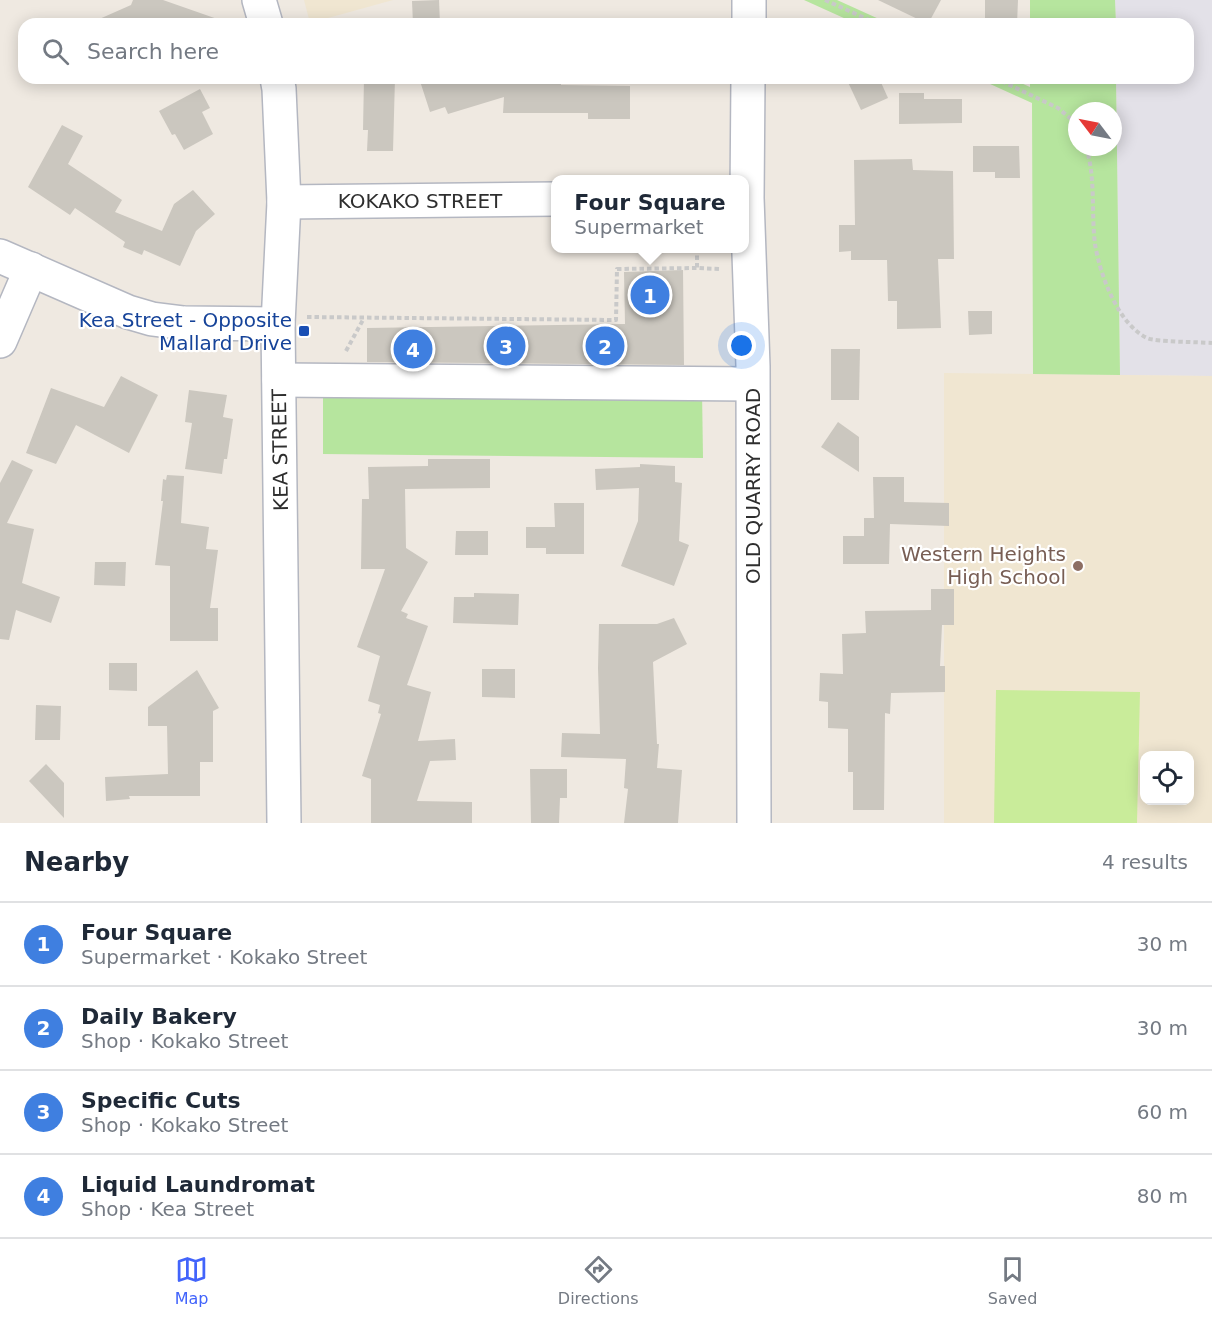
<!DOCTYPE html>
<html lang="en">
<head>
<meta charset="utf-8">
<style>
  :root { --surface:#fff; --page:#f2f2f3; --text:#1f2937; --muted:#747a83; --line:#e0e1e3; --accent:#4264fb }
  body { margin:0; font-family:"DejaVu Sans",sans-serif; background:var(--page); color:var(--text) }
  .controls { position:absolute; right:18px; bottom:18px; display:grid; overflow:hidden; border-radius:12px; box-shadow:0 3px 15px #0003 }
  .controls button { width:54px; height:54px; display:grid; place-items:center; padding:0; border:0; border-bottom:2px solid var(--line); background:var(--surface); color:var(--text); font:30px sans-serif }
  .compass { position:absolute; left:1068px; top:102px; width:54px; height:54px; border-radius:50%; background:var(--surface); box-shadow:0 3px 15px #0003; rotate:302deg }
  .you { position:absolute; left:742px; top:346px; width:21px; height:21px; margin:-15px; border:4px solid #fff; border-radius:50%; background:#1a73e8; box-shadow:0 0 0 9px #1a73e833 }
  .badge { display:grid; place-items:center; width:39px; height:39px; border-radius:50%; background:var(--accent); color:#fff; font-size:20px; font-weight:700 }
  .pin { position:absolute; translate:-50% -50%; border:3px solid #fff; box-shadow:0 2px 6px #0006 }
  .popup { position:absolute; left:551px; top:175px; width:198px; height:78px; box-sizing:border-box; display:grid; place-content:center; border-radius:12px; background:var(--surface); filter:drop-shadow(0 2px 4px #0005); font-size:20px; white-space:nowrap; color:var(--muted) }
  .popup b { font-size:22px; color:var(--text) }
  .popup::after { content:''; position:absolute; left:50%; top:100%; margin-left:-12px; border:12px solid transparent; border-top-color:var(--surface) }
  .list { margin:0; padding:0; list-style:none }
  h2 { display:flex; justify-content:space-between; align-items:center; height:78px; margin:0; padding:0 24px; font-size:26px }
  h2 small { font-size:20px; font-weight:400; color:var(--muted) }
  .list li { display:grid; grid-template-columns:39px 1fr auto; gap:18px; align-items:center; box-sizing:border-box; height:84px; padding:0 24px; border-top:2px solid var(--line) }
  .list b { display:block; font-size:22px; white-space:nowrap }
  .list p { margin:0; font-size:20px; white-space:nowrap; color:var(--muted) }
  .list em { font-size:20px; font-style:normal; color:var(--muted) }
  .icon { flex:none; width:33px; height:33px; fill:none; stroke:currentColor; stroke-width:2; stroke-linecap:round; stroke-linejoin:round }
  .map { position:relative; flex:none; width:1212px; height:823px; overflow:hidden }
  .search { position:absolute; background:var(--surface); box-shadow:0 3px 15px #0003; left:18px; right:18px; top:18px; height:66px; display:flex; align-items:center; gap:15px; box-sizing:border-box; padding:0 21px; border-radius:18px; color:var(--muted); font-size:22px }
  .sheet { height:414px; background:var(--surface) }
  nav { display:flex; justify-content:space-around; align-items:center; box-sizing:border-box; height:84px; border-top:2px solid var(--line); background:var(--surface); font-size:16px; color:var(--muted) }
  nav a { display:grid; justify-items:center; gap:3px }
  nav .on { color:var(--accent) }
  .map>svg:first-child { display:block }
  .industrial { fill:#e3e1e8 }
  .education { fill:#f0e6d1; fill-rule:evenodd }
  .green { fill:#b6e59e; fill-rule:evenodd }
  .pitch { fill:#c9ec9a }
  .building { fill:#cbc7bf }
  .lines { fill:none; stroke-linecap:round; stroke-linejoin:round }
  .minor-casing { stroke:#b4b7c1; stroke-width:36 }
  .path { stroke:#c9c9c9; stroke-width:4; stroke-dasharray:4.5 3; stroke-linecap:butt }
  .minor { stroke:#fff; stroke-width:33 }
  .transit-dot { fill:#1a4fb4; stroke:#fff; stroke-width:2 }
  .education-dot { fill:#8d6e63; stroke:#fff; stroke-width:2 }
  .labels { text-anchor:middle; stroke-width:4.5; stroke-linejoin:round; paint-order:stroke }
  .street-label { font-size:20px; fill:#2e2e2e; stroke:#fff }
  .transit-label { font-size:20px; fill:#164399; stroke:#fff; text-anchor:end }
  .education-label { font-size:20px; fill:#785e54; stroke:#fff; text-anchor:end }
</style>
</head>
<body>
<div class="map">
<svg width="1212" height="823" viewBox="0 0 1212 823">
  <rect width="100%" height="100%" fill="#efe9e1"/>
  <!-- industrial -->
  <polygon class="industrial" points="1115,0 1212,0 1212,376 1120,375 1116,78 1188,78 1188,24 1116,24"/>
  <!-- education -->
  <g class="education">
    <polygon points="304,0 393,0 310,23"/>
    <path d="M944,373L1212,376V823H944ZM1144,756H1190V800H1144Z"/>
  </g>
  <!-- green -->
  <g class="green">
    <polygon points="804,0 837,0 890,24 857,24"/>
    <polygon points="1030,0 1115,0 1116,24 1030,24"/>
    <path d="M977,78H1010L1030,87V78H1116L1120,375L1033,374L1032,103ZM1077,111H1113V147H1077Z"/>
    <polygon points="323,388 702,390 703,458 323,454"/>
  </g>
  <!-- pitch -->
  <polygon class="pitch" points="996,690 1140,692 1137,823 994,823"/>
  <!-- building -->
  <g class="building">
    <polygon points="133,0 163,0 223,21 222,24 88,24 131,5"/>
    <polygon points="439,0 440,24 413,24 412,1"/>
    <polygon points="878,0 941,0 928,24"/>
    <polygon points="985,0 1018,0 1017,24 985,24"/>
    <polygon points="364,78 395,78 393,151 367,151 368,130 363,130"/>
    <polygon points="419,78 561,78 561,85 630,86 630,119 588,119 588,113 503,113 504,97 448,114 445,107 430,112"/>
    <polygon points="846,78 879,78 888,98 861,110"/>
    <polygon points="200,89 210,108 202,112 213,134 184,150 175,134 172,135 159,111"/>
    <polygon points="899,93 924,93 924,99 962,99 962,123 899,124"/>
    <polygon points="62,125 83,136 68,164 122,200 115,212 162,231 174,204 193,190 215,214 196,231 180,266 144,250 142,255 123,247 125,242 75,208 70,215 28,187"/>
    <polygon points="973,146 1019,146 1020,178 995,178 995,172 973,172"/>
    <polygon points="912,159 913,170 953,171 954,259 938,259 941,328 897,329 897,301 888,301 887,260 851,260 851,251 839,252 839,225 855,225 854,160"/>
    <polygon points="683,270 684,365 367,362 367,328 625,324 624,272"/>
    <polygon points="968,311 992,311 992,334 969,335"/>
    <polygon points="831,349 860,349 859,400 831,400"/>
    <polygon points="121,376 158,395 129,453 76,425 56,464 26,453 51,388 104,407"/>
    <polygon points="189,390 227,395 223,417 233,419 227,459 224,459 222,474 185,469 192,423 185,422"/>
    <polygon points="838,422 859,437 859,472 821,447"/>
    <polygon points="428,459 490,459 490,488 405,489 406,548 428,562 401,611 408,614 406,618 428,626 407,685 431,692 418,741 455,739 456,760 430,761 417,801 472,802 472,823 371,823 371,779 362,776 381,714 378,713 380,705 368,701 380,656 357,647 385,569 361,569 362,499 369,499 368,467 428,466"/>
    <polygon points="12,460 33,470 7,523 34,529 22,583 60,597 51,623 16,610 9,640 0,639 0,483"/>
    <polygon points="640,464 675,466 675,482 682,483 679,541 689,545 674,586 621,566 638,521 639,488 596,490 595,469 640,467"/>
    <polygon points="167,475 184,476 181,523 209,527 206,549 218,550 210,608 218,608 218,641 170,641 170,566 155,565 163,501 161,501 163,479 166,480"/>
    <polygon points="873,477 904,477 904,502 949,503 949,526 890,524 889,564 843,564 843,536 864,536 864,518 874,518"/>
    <polygon points="554,503 584,503 584,554 546,554 546,548 526,548 526,527 555,527"/>
    <polygon points="456,531 488,531 488,555 455,555"/>
    <polygon points="95,562 126,562 125,586 94,585"/>
    <polygon points="931,589 954,589 954,625 942,625 940,666 945,666 945,692 891,693 890,714 885,713 884,810 853,810 853,772 848,772 848,729 828,728 828,702 819,701 820,673 843,674 842,634 866,633 865,611 931,610"/>
    <polygon points="474,593 519,594 518,625 453,623 454,597 474,597"/>
    <polygon points="674,618 687,644 653,662 657,744 659,744 657,768 682,770 678,823 624,823 628,789 624,788 626,759 561,757 562,733 600,734 598,668 599,624 657,624"/>
    <polygon points="109,663 137,663 137,691 109,690"/>
    <polygon points="482,669 515,669 515,698 482,697"/>
    <polygon points="197,670 219,708 213,711 213,762 200,762 200,796 129,796 130,799 106,801 105,777 168,774 167,726 148,726 148,707"/>
    <polygon points="36,705 61,706 60,740 35,740"/>
    <polygon points="46,764 64,783 64,818 29,781"/>
    <polygon points="530,769 567,769 567,798 560,798 559,823 531,823"/>
  </g>
  <g class="lines">
    <defs>
      <g id="minor">
        <polyline points="259,0 266,24"/>
        <polyline points="749,24 749,0"/>
        <polyline points="277,78 279,89 284,202 278,324 284,823"/>
        <polyline points="748,78 747,198 753,366 754,823"/>
        <polyline points="284,202 556,199"/>
        <polyline points="0,256 128,312 152,319 184,323 278,324"/>
        <polyline points="0,341 31,269"/>
        <polyline points="279,380 752,384"/>
      </g>
    </defs>
    <!-- minor casing -->
    <use href="#minor" class="minor-casing"/>
    <!-- path -->
    <g class="path">
      <polyline points="825,0 878,24"/>
      <polyline points="995,78 1058,108 1077,124"/>
      <path d="M1086,147C1096,178 1091,212 1095,244C1100,275 1118,324 1147,338C1155,342 1200,342 1212,343"/>
      <polyline points="697,248 697,268 719,269 719,267"/>
      <polyline points="307,317 616,320 617,269 697,268"/>
      <polyline points="346,351 364,318"/>
    </g>
    <!-- minor -->
    <use href="#minor" class="minor"/>
  </g>
  <!-- markers -->
  <rect class="transit-dot" x="298" y="325" width="12" height="12" rx="3"/>
  <circle class="education-dot" cx="1078" cy="566" r="6"/>
  <g class="labels">
    <!-- street labels -->
    <g class="street-label">
      <text x="420" y="208">KOKAKO STREET</text>
      <text transform="translate(280 450) rotate(-91)" y="7">KEA STREET</text>
      <text transform="translate(753 486) rotate(-90)" y="7">OLD QUARRY ROAD</text>
    </g>
    <!-- transit labels -->
    <g class="transit-label">
      <text x="292" y="327">Kea Street - Opposite<tspan x="292" dy="23">Mallard Drive</tspan></text>
    </g>
    <!-- education labels -->
    <g class="education-label">
      <text x="1066" y="561">Western Heights<tspan x="1066" dy="23">High School</tspan></text>
    </g>
  </g>
</svg>
<div class="controls">
<button><svg class="icon" aria-label="locate" viewBox="0 0 24 24"><circle cx="12" cy="12" r="6"/><path d="M12 2v4M12 18v4M2 12h4M18 12h4"/></svg></button>
</div>
<svg class="compass" viewBox="-18 -18 36 36"><path d="M0-13l5 13h-10z" fill="#e53935"/><path d="M0 13l5-13h-10z" fill="#747a83"/></svg>
<div class="you"></div>
<div class="pin badge" style="left:650px;top:295px;background:#3f7fe0">1</div>
<div class="popup"><b>Four Square</b>Supermarket</div>
<div class="pin badge" style="left:605px;top:346px;background:#3f7fe0">2</div>
<div class="pin badge" style="left:506px;top:346px;background:#3f7fe0">3</div>
<div class="pin badge" style="left:413px;top:349px;background:#3f7fe0">4</div>
<div class="search"><svg class="icon" aria-label="search" viewBox="0 0 24 24"><circle cx="10" cy="10" r="6"/><path d="M15 15l6 6"/></svg>Search here</div>
</div>
<section class="sheet">
<h2>Nearby<small>4 results</small></h2>
<ul class="list">
<li><span class="badge" style="background:#3f7fe0">1</span><div><b>Four Square</b><p>Supermarket · Kokako Street</p></div><em>30 m</em></li>
<li><span class="badge" style="background:#3f7fe0">2</span><div><b>Daily Bakery</b><p>Shop · Kokako Street</p></div><em>30 m</em></li>
<li><span class="badge" style="background:#3f7fe0">3</span><div><b>Specific Cuts</b><p>Shop · Kokako Street</p></div><em>60 m</em></li>
<li><span class="badge" style="background:#3f7fe0">4</span><div><b>Liquid Laundromat</b><p>Shop · Kea Street</p></div><em>80 m</em></li>
</ul>
</section>
<nav>
<a class="on"><svg class="icon" aria-label="map" viewBox="0 0 24 24"><path d="M3 6l6-2 6 2 6-2v14l-6 2-6-2-6 2zM9 4v14M15 6v14"/></svg>Map</a>
<a><svg class="icon" aria-label="directions" viewBox="0 0 24 24"><path d="M12 3l9 9-9 9-9-9zM9 14v-3h6M13 9l2 2-2 2"/></svg>Directions</a>
<a><svg class="icon" aria-label="saved" viewBox="0 0 24 24"><path d="M7 4h10v16l-5-4-5 4z"/></svg>Saved</a>
</nav>
</body>
</html>
